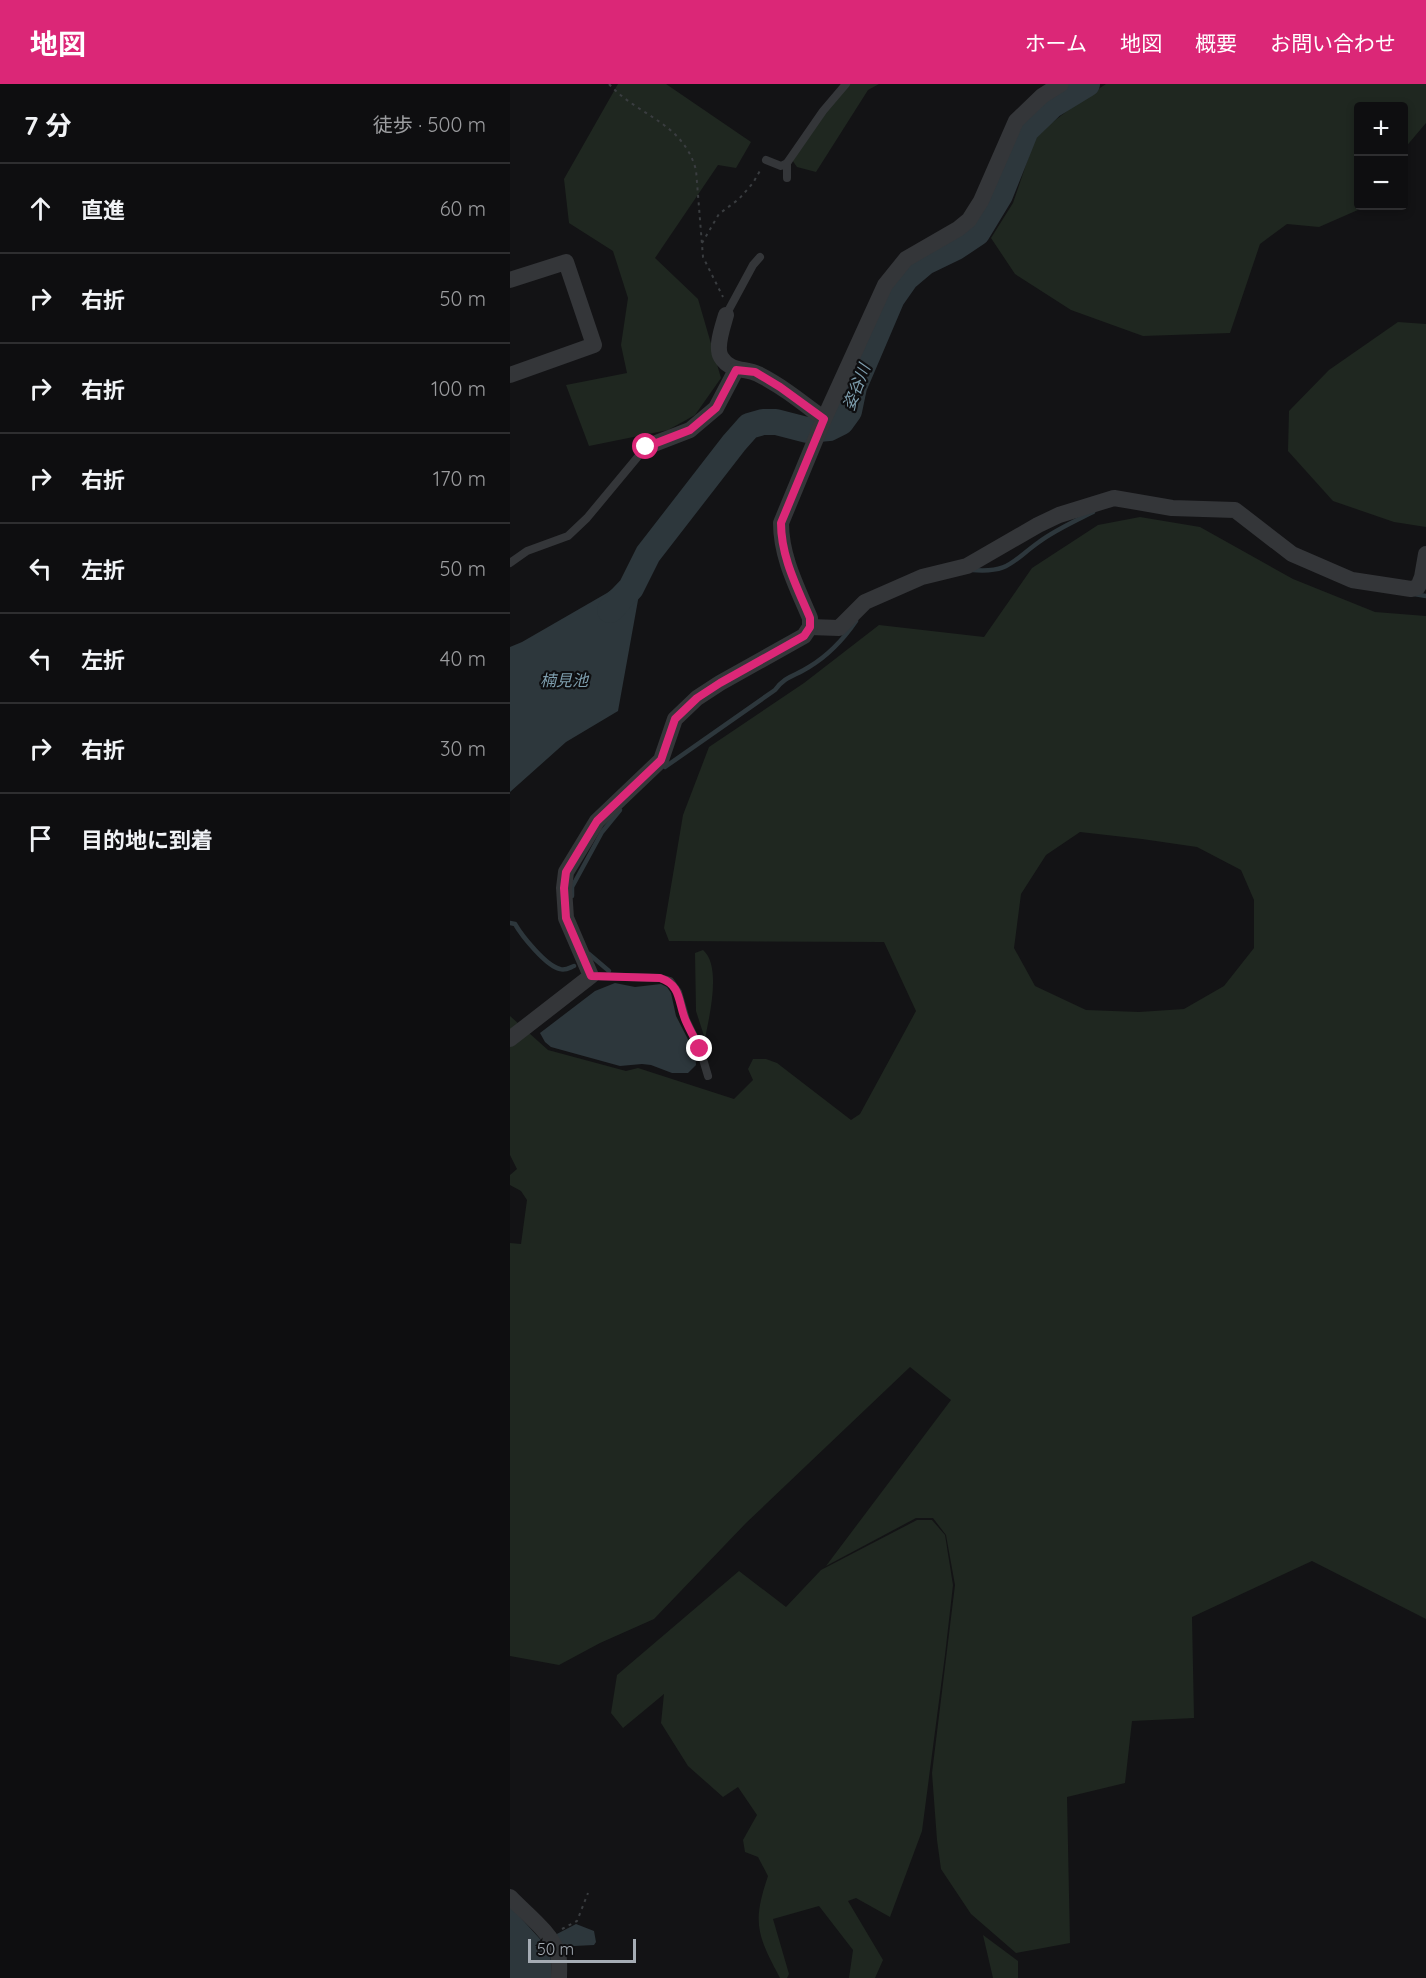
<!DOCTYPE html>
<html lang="ja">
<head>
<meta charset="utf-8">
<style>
  :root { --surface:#0e0e10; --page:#171719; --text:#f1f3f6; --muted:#9b9c9f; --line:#2e2e30; --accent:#db2777 }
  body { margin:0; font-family:Quicksand,"Noto Sans JP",sans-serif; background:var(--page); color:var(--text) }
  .controls { position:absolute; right:18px; top:18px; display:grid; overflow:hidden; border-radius:6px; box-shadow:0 3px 9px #0003 }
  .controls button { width:54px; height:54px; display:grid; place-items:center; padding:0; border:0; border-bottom:2px solid var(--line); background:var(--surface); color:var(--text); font:30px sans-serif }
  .scale { position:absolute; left:18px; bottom:15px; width:108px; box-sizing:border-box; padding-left:6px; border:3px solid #a5acb4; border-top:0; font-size:16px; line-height:21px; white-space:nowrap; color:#a5acb4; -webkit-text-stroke:4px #0e0e10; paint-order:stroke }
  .stop { position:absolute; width:18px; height:18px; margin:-14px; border:4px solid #db2777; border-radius:50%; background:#fff }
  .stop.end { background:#db2777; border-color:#fff; box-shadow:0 2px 6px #0008 }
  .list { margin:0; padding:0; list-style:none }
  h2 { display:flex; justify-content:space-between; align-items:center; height:78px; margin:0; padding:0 24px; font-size:26px }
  h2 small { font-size:20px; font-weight:400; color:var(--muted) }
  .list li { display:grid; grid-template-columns:39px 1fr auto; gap:18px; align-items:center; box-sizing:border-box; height:90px; padding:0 24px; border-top:2px solid var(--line) }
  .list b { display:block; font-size:22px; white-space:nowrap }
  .list em { font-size:20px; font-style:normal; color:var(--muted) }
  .icon { flex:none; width:33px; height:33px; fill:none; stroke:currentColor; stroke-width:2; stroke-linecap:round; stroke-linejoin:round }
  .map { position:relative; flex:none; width:916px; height:1894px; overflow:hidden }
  header { display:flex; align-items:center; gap:36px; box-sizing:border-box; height:84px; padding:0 30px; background:var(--accent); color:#fff }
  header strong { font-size:28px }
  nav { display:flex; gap:33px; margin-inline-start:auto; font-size:21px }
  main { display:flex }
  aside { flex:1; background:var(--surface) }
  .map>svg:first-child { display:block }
  .green { fill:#1f2720; fill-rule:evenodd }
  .water { fill:#2d373c }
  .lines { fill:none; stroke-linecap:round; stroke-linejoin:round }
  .stream { stroke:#2d373c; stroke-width:4.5 }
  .river { stroke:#2d373c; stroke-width:26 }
  .path { stroke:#3a3d40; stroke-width:2; stroke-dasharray:3 4.5; stroke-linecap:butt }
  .service { stroke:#343639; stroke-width:8 }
  .minor { stroke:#343639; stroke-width:16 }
  .route { stroke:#db2777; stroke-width:8 }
  .labels { text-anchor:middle; stroke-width:4.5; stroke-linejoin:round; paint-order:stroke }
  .water-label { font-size:16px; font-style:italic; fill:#7e9eae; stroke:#0e0e10 }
</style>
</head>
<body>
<header>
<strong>地図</strong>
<nav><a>ホーム</a><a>地図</a><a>概要</a><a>お問い合わせ</a></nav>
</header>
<main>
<aside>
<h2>7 分<small>徒歩 · 500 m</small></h2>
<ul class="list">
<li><svg class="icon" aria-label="ahead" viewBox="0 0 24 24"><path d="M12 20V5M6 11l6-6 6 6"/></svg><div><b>直進</b></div><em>60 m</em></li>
<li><svg class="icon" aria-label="right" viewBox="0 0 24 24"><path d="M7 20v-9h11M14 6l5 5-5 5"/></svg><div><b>右折</b></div><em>50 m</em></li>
<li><svg class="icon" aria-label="right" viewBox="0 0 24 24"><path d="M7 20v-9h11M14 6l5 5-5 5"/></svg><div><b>右折</b></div><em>100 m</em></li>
<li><svg class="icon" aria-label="right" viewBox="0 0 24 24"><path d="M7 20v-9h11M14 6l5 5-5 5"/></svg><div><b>右折</b></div><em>170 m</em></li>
<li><svg class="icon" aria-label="left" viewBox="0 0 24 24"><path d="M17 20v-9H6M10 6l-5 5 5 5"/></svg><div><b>左折</b></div><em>50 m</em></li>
<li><svg class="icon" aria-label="left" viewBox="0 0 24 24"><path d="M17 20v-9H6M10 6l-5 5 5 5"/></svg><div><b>左折</b></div><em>40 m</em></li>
<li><svg class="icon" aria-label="right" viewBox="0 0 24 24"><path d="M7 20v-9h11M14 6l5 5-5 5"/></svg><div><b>右折</b></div><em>30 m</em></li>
<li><svg class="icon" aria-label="arrive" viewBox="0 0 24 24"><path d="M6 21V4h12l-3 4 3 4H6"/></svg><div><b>目的地に到着</b></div></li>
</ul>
</aside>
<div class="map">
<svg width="916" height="1894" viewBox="0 0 916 1894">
  <rect width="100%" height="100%" fill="#131315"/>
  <!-- green -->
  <g class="green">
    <polygon points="108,0 156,0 241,58 226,84 208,81 145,174 188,215 211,294 185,331 158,346 79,362 56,301 117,289 111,261 118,214 103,167 59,139 54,95"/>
    <polygon points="338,0 369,0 358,6 306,88 287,83 280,73"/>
    <polygon points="596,0 916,0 916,39 894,65 894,22 848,22 848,122 857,122 809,143 777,140 750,160 720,249 633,252 561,226 505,190 481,154 503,119 526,51 570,17"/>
    <polygon points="888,238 916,240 916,443 884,438 823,417 778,367 779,327 819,286"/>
    <path d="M630,433L690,443L783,495L865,528L916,532V1535L802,1477L682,1533L684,1634L622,1637L615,1699L557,1713L560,1859L506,1869L461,1830L431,1785L427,1756L422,1689L445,1501L436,1451L423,1434H406L316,1482L441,1316L400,1283L236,1439L144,1535L90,1559L49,1581L0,1572V1159L11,1160L17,1116L11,1107L0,1101V1091L7,1085L0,1071V932L38,966L116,987L128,984L224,1015L243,996L238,985L243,975H256L267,979L341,1036L350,1030L406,927L374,858L159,857L154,844L173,731L199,663L294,599L369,541L474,553L522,484L588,441ZM570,748L632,755L687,763L731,786L744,816V864L714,902L674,925L629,928L576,926L525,902L504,864L511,810L536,771Z"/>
    <path d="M193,866C212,882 199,933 195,955L186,927L185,869Z"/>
    <path d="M407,1436H422L435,1451L443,1501L435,1571L412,1747L380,1833L346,1814L338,1817L373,1876L365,1894H339L343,1866L309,1822L263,1835L279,1890L277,1894H270C247,1851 242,1839 258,1792L248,1773L235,1768L233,1756L247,1731L228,1703L213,1713L178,1682L151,1639L154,1610L113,1644L101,1629L107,1591L229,1487L276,1523L311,1486Z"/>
    <polygon points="473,1851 508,1877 508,1894 483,1894"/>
  </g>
  <!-- water -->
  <g class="water">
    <polygon points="115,496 130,505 108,627 56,658 0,708 0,563 12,558 97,509"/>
    <polygon points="105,899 125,903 151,900 157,903 161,909 166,932 185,969 186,981 178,989 162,989 141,981 132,980 110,982 41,963 35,958 30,949 85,907"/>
    <polygon points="0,1822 40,1866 42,1894 0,1894"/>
    <polygon points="66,1840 84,1847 86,1858 84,1861 64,1862 59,1866 43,1852"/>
  </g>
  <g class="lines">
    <!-- stream -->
    <g class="stream">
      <path d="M462,486C499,489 501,478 529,458C545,446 565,437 583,428"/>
      <polyline points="904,510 916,512"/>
      <path d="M155,683L265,606C275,592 285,592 299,583C319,571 333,556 346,537"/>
      <polyline points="62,812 62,803 92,748 110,726"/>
      <path d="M0,839L5,840C12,852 36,882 50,885C55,887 59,884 64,882"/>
      <polyline points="79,870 99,887"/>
    </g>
    <!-- river -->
    <polyline class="river" points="100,526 121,504 138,470 224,359 239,342 253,338 266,338 297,346 319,344 331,338 339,327 344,303 382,214 396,194 415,178 446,163 467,149 490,111 516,46 541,22 577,0"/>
    <!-- path -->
    <g class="path">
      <path d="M99,0C129,33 173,38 186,86L193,173L213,213"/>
      <polyline points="192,159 209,130 229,115 243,99 251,85"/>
      <polyline points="52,1845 67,1837 78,1809"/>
    </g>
    <!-- service -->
    <g class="service">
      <polyline points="256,76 271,82 277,79"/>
      <polyline points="277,94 277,79 313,27 336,0"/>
      <polyline points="216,231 243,181 250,173"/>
      <polyline points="0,479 17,467 58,452 77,434 136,363"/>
      <polyline points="81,892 150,894 160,897 168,908 176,936 190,965 198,992"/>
    </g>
    <!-- minor -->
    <g class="minor">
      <polyline points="0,196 56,178 84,261 0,291"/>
      <path d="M216,231C213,242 205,263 211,273C220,288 235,284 248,290C272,302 293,319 314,335"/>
      <polyline points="136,363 180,346 206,324 226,286"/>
      <polyline points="300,543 329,544 355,518 412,493 457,482 528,441 549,431 604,414 662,424 725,426 782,470 842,496 901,505 908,503 912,493 916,470"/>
      <path d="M0,955L81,892L56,834L54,804L56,788L87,737L151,676L165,635L187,614L210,599L294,552L300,543V534C287,503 271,473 271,439L314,335L375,201L396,175L448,145L459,136L471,117L506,37L532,12L551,0"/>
      <path d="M0,1813C14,1828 43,1850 48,1870C50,1878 49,1886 49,1894"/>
    </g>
  </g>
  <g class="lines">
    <!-- route -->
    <path class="route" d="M136,363L180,346L206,324L226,286L245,288L270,303L314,335L271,439C271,473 287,503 300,534V543L294,552L210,599L187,614L165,635L151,676L87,737L56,788L54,804L56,834L81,892L150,894C171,901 168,917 175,935C179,945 185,955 190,965"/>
  </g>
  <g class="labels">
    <!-- water labels -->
    <g class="water-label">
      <text transform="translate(346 303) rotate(-69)" y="6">姿谷川</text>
      <text x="54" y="602">楠見池</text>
    </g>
  </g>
</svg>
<div class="controls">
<button>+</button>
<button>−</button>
</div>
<div class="scale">50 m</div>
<div class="stop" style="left:136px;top:363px"></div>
<div class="stop end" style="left:190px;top:965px"></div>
</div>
</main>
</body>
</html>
